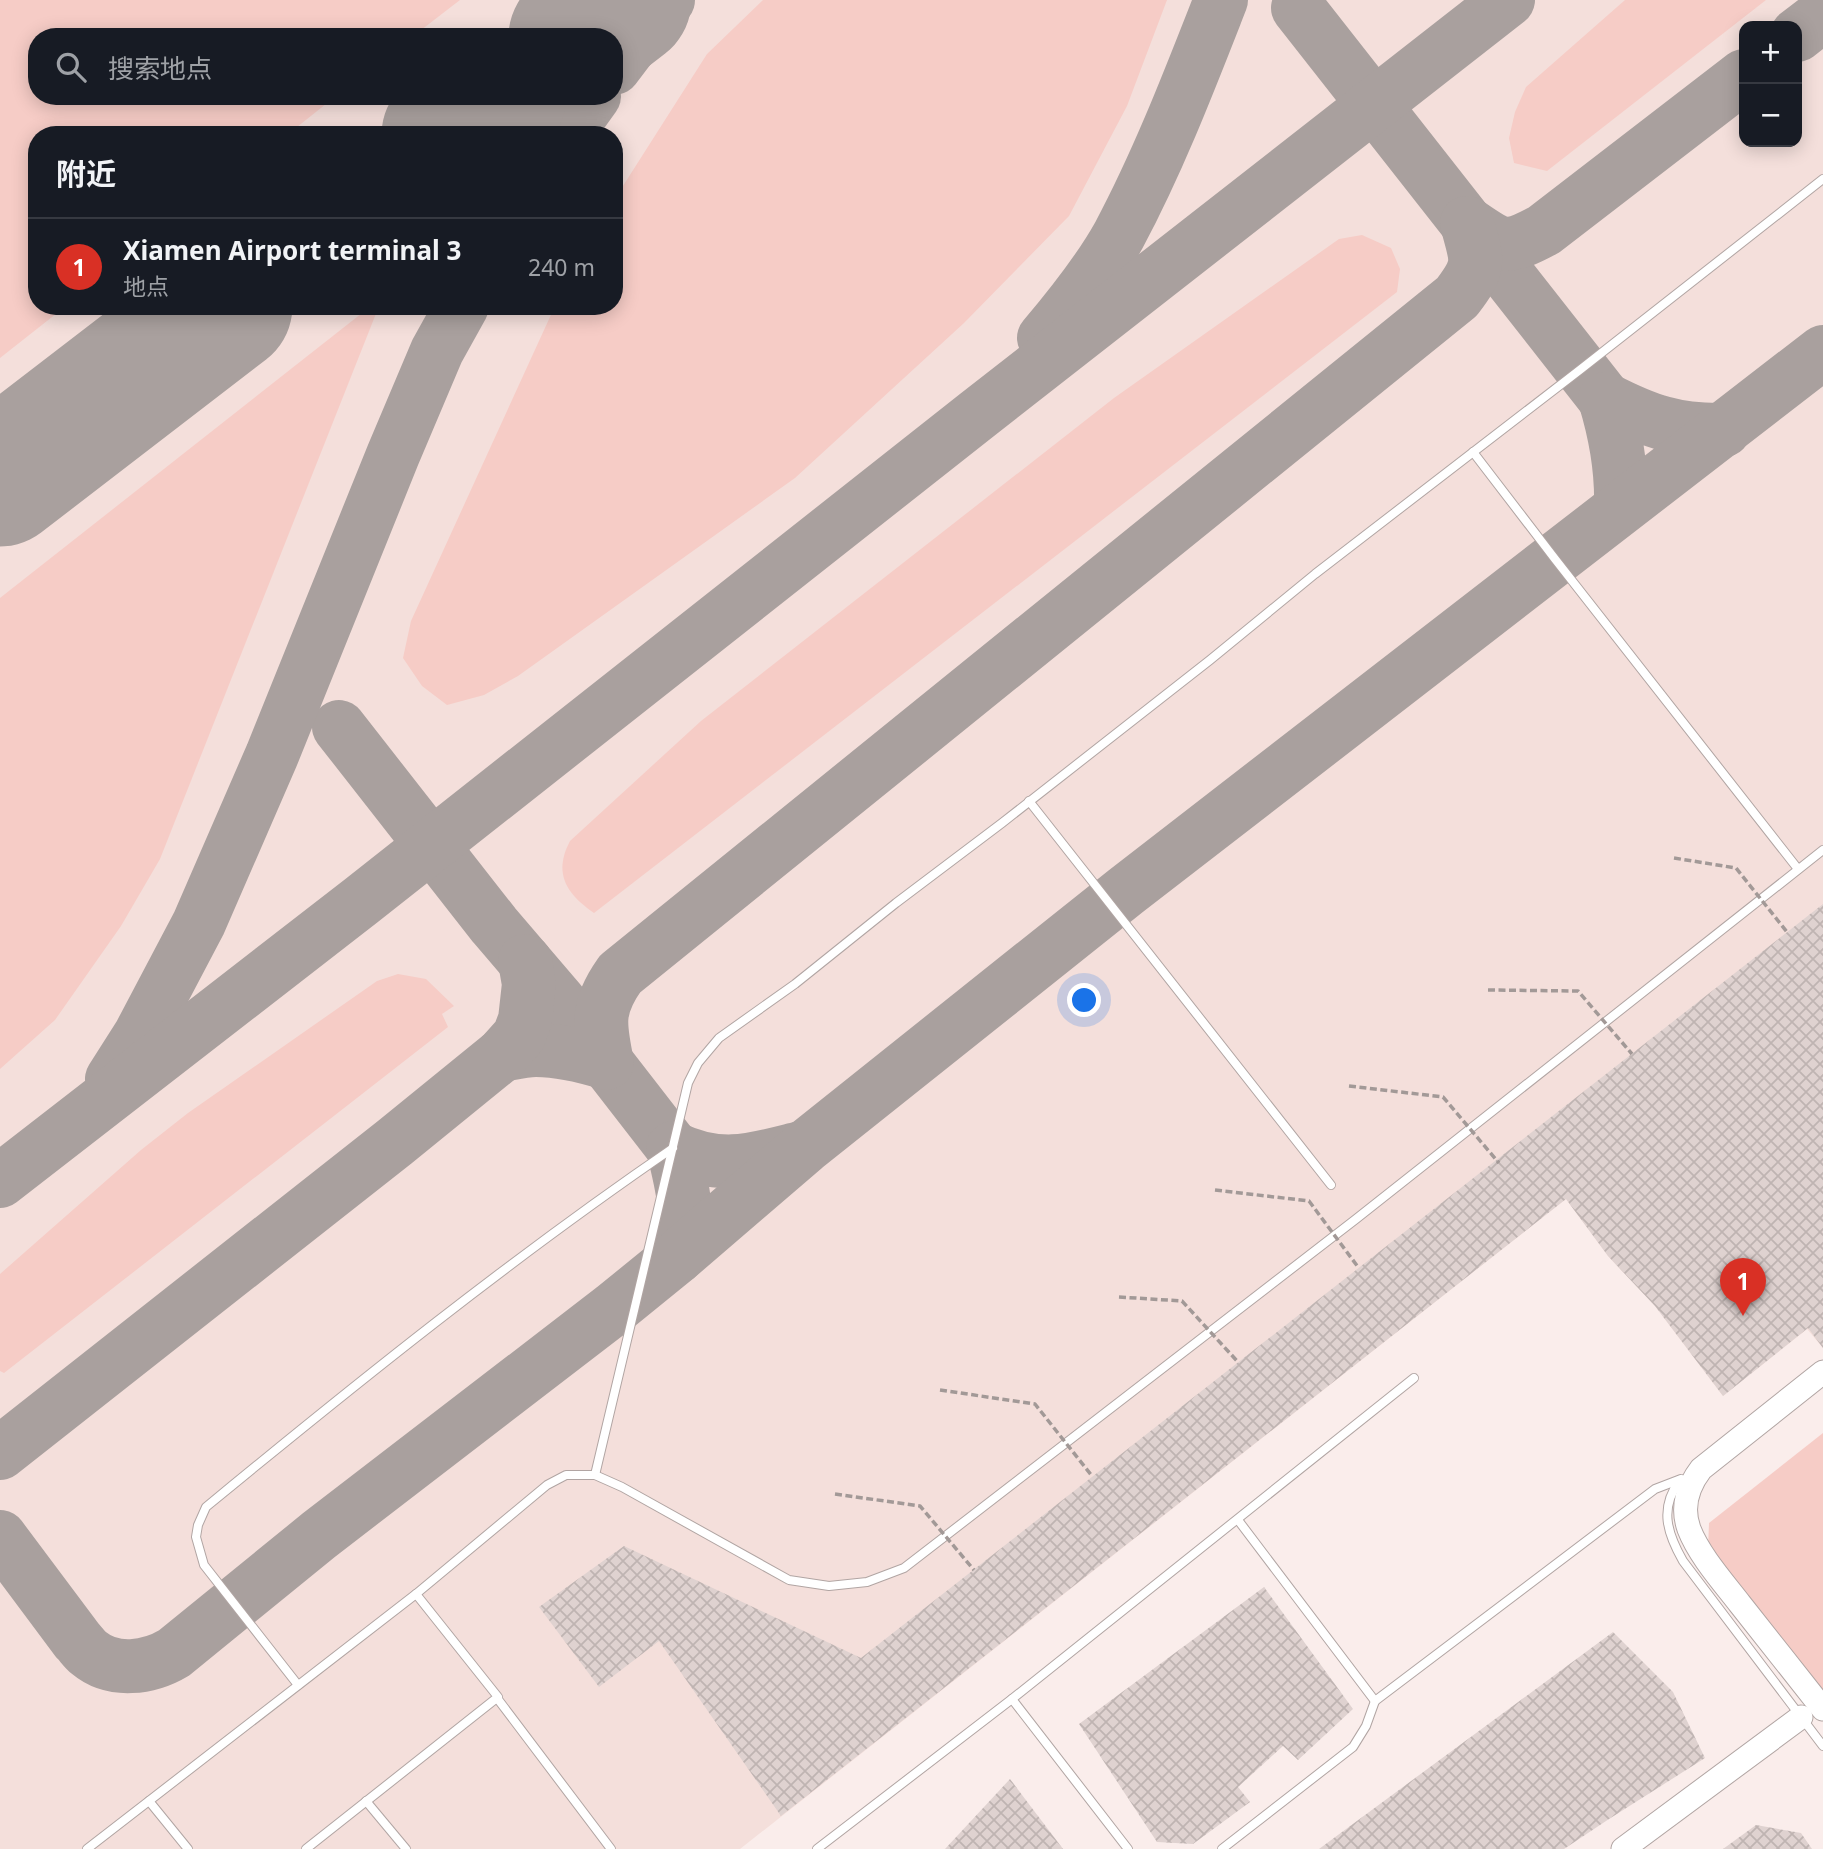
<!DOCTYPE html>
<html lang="zh">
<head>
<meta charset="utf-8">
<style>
  :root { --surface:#171b24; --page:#242831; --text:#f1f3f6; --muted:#9ea1a6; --line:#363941; --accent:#d93025 }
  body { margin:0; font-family:"Noto Sans","Noto Sans SC",sans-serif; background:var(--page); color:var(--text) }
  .controls { position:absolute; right:21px; top:21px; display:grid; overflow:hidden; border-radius:14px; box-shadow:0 4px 18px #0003 }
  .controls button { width:63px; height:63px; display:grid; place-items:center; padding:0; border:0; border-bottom:2px solid var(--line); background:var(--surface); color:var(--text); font:35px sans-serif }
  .you { position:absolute; left:1085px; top:1001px; width:24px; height:24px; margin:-18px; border:5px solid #fff; border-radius:50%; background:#1a73e8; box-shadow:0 0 0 10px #1a73e833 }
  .badge { display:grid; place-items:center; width:46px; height:46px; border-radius:50%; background:var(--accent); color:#fff; font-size:23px; font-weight:700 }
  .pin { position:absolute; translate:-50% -58px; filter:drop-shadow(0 2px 4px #0008) }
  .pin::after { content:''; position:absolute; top:37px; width:24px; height:21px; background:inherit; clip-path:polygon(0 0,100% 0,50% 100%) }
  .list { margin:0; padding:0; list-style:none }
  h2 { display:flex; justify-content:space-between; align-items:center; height:91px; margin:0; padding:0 28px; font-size:30px }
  h2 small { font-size:23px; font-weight:400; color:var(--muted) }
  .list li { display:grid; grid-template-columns:46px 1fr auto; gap:21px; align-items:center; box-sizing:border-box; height:98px; padding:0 28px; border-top:2px solid var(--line) }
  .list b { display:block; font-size:26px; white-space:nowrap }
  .list p { margin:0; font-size:23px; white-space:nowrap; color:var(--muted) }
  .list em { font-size:23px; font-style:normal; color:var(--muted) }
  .icon { flex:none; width:38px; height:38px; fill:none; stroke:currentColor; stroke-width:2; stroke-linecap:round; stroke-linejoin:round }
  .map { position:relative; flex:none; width:1823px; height:1849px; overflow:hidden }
  .search { position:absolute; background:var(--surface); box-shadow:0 4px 18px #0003; left:28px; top:28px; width:595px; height:77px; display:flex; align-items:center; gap:18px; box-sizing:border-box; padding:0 24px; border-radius:28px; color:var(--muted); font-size:26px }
  .panel { position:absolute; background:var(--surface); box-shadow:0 4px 18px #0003; left:28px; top:126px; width:595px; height:189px; border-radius:28px }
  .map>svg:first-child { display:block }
  .built { fill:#f4dfdb; fill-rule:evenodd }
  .green { fill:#f6ccc6 }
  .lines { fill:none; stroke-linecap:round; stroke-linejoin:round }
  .taxiway { stroke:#a9a09e; stroke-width:54 }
  .runway { stroke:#a9a09e; stroke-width:135 }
  .building { fill:url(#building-cross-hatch) }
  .service-casing { stroke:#b1a5a3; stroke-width:10 }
  .secondary-casing { stroke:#b1a5a3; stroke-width:25 }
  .service { stroke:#fff; stroke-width:8 }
  .secondary { stroke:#fff; stroke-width:23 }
  .path-bridge { stroke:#a29997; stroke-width:3.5; stroke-dasharray:7 3.5; stroke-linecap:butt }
</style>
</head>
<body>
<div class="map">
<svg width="1823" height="1849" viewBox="0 0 1823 1849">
  <defs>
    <pattern id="building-cross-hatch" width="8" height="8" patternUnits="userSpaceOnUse" patternTransform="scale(1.75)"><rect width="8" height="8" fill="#dfd2d0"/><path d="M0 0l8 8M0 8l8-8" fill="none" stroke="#bfb4b2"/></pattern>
  </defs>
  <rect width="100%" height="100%" fill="#faedeb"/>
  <!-- built -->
  <path class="built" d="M0,0H1823V1348L1807,1329L1723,1396L1655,1306L1608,1256L1566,1199L740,1849H0ZM1744,26H1797V142H1744ZM37,37H614V96H37ZM37,135H614V306H37Z"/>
  <!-- green -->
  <g class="green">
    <polygon points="0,0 460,0 412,37 37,37 37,96 336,96 287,135 37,135 37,306 66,306 0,358"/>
    <polygon points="763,0 1167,0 1127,106 1069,216 964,323 795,478 518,676 484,695 447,705 422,686 403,658 411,621 555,306 614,306 614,200 707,54"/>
    <polygon points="1625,0 1766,0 1547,171 1514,163 1509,138 1515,112 1526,87"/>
    <path d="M1362,235L1391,248L1400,269L1397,292L594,913C566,894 553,873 570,841L701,721L1114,398L1339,239Z"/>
    <polygon points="371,306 379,306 160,859 121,926 55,1020 0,1069 0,598"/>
    <polygon points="398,974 426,979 454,1006 442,1014 448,1027 4,1373 0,1371 0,1274 141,1150 188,1113 377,981"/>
    <polygon points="1823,1433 1823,1692 1708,1549 1709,1523"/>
  </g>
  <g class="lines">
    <!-- taxiway -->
    <g class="taxiway">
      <polyline points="1298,8 1605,399"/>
      <polyline points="1797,35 1823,15"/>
      <polyline points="614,68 639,35 668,0"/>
      <polyline points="566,135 594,96"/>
      <path d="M1467,223C1502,247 1505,251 1544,230L1744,76"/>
      <path d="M1044,338C1071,306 1099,271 1119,235C1159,160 1190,79 1221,0"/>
      <path d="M1621,507C1622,470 1616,435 1605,399C1648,421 1676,431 1724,430"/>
      <polyline points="339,727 494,925 559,1001 673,1148"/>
      <path d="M502,1055C513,1053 525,1050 536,1050C560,1050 584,1056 607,1063C599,1024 596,1008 620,974L1457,297C1482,264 1477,261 1467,223"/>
      <polyline points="112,1079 140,1035 199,923 272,755 393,455 437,351 462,306"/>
      <polyline points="0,1181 361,901 977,415 1508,0"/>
      <path d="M677,1257C691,1214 683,1190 673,1148C721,1171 753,1160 801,1148"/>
      <polyline points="0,1453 395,1142 502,1055 519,1036 525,1020 529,984 525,961"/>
      <path d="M0,1537L77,1640C81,1644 84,1649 89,1653C113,1673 149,1668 174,1653L319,1535L613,1309L677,1257L805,1147L1126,891L1823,352"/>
    </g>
    <!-- runway -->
    <g class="runway">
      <polyline points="576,37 624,0"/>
      <polyline points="449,135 499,96"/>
      <polyline points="0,479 225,306"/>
    </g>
  </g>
  <!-- building -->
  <g class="building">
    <polygon points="1823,904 1823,1348 1808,1328 1723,1396 1655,1306 1608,1256 1566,1199 781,1816 659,1641 599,1687 539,1607 624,1546 861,1658"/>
    <polygon points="1264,1587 1353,1709 1298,1760 1283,1746 1238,1787 1250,1802 1193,1844 1157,1842 1079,1724"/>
    <polygon points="1613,1632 1673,1692 1705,1758 1609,1819 1564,1849 1319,1849"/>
    <polygon points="1010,1779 1063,1849 945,1849"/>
    <polygon points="1756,1825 1801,1833 1812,1849 1723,1849"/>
  </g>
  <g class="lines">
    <defs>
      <g id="service">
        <polyline points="1473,452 1555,559 1798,869"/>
        <polyline points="1029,801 1331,1185"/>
        <polyline points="595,1475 688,1083 698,1063 719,1038 795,984 896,903 1002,823 1210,660 1315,574 1581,369 1823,179"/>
        <path d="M1680,1480C1659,1508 1667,1533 1683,1561L1823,1746"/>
        <polyline points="1238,1520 1375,1701 1655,1489 1681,1479"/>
        <path d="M298,1685L204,1565L196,1537L198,1525L206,1507C358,1382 511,1259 673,1148"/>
        <polyline points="497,1698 611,1849"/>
        <polyline points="1012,1699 1128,1849"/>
        <polyline points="149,1801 188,1849"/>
        <polyline points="366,1801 406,1849"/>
        <polyline points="87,1849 416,1594 547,1485 566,1475 595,1475 622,1487 789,1580 829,1586 867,1582 904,1568 1356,1219 1823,850"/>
        <polyline points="306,1849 498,1697 416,1594"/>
        <polyline points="817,1849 1012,1699 1414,1378"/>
        <polyline points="1222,1849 1353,1747 1366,1726 1375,1701"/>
      </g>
      <g id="secondary">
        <path d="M1823,1372L1701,1469C1688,1486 1681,1507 1689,1529C1699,1555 1723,1582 1740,1604C1768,1639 1795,1674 1823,1709"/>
        <polyline points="1623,1849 1801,1717"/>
      </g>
    </defs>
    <!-- service casing -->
    <use href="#service" class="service-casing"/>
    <!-- secondary casing -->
    <use href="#secondary" class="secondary-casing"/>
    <!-- service -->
    <use href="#service" class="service"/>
    <!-- secondary -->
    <use href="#secondary" class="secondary"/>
    <!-- path-bridge -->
    <g class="path-bridge">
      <polyline points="1674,858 1736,868 1787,932"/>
      <polyline points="1488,990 1578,991 1632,1054"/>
      <polyline points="1349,1086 1443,1097 1499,1163"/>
      <polyline points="1215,1190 1309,1201 1358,1267"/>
      <polyline points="1119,1297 1182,1301 1238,1362"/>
      <polyline points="940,1390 1035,1404 1092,1476"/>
      <polyline points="835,1494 920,1506 974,1570"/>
    </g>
  </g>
</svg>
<div class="controls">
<button>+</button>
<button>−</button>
</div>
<div class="you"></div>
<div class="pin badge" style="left:1743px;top:1316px">1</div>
<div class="search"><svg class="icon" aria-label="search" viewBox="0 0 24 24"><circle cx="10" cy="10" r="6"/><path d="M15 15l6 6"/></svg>搜索地点</div>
<section class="panel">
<h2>附近<small></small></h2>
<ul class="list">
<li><span class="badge">1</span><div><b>Xiamen Airport terminal 3</b><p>地点</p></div><em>240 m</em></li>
</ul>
</section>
</div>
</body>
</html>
